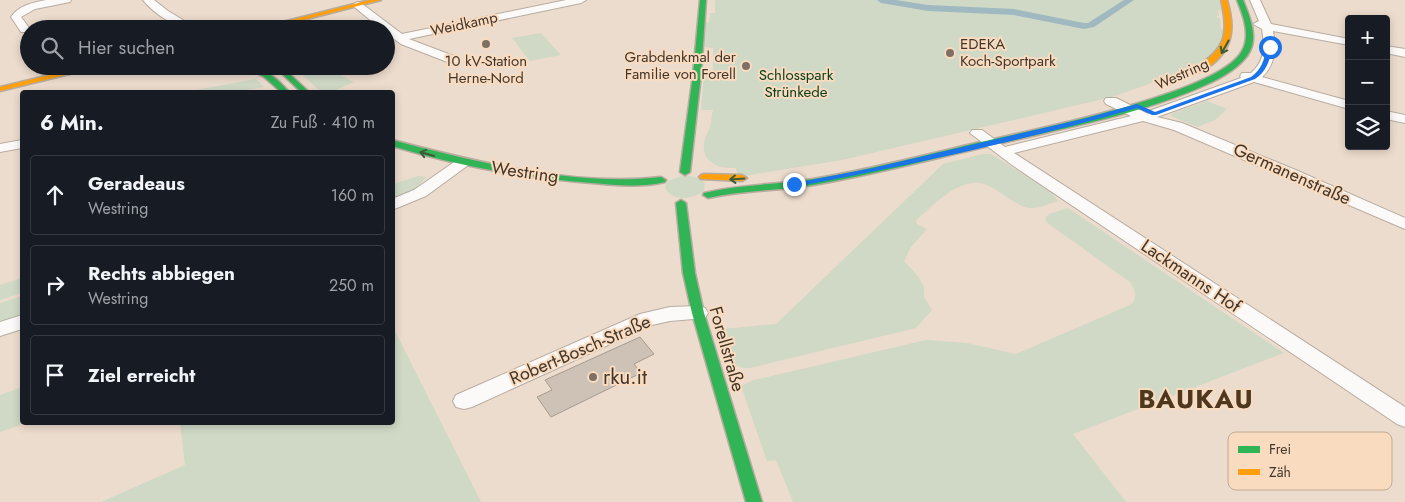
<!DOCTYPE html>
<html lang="de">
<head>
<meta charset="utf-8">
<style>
  :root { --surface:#171b24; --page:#20242c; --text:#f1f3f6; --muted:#9ea1a6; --line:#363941 }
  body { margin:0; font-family:Jost,sans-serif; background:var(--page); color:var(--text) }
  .controls { position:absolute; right:15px; top:15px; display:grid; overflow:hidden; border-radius:5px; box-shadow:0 2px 8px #0003 }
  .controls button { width:45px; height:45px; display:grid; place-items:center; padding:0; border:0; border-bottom:1px solid var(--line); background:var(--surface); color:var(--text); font:25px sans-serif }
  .stop { position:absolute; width:15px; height:15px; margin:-11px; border:4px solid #1a73e8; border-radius:50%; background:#fff }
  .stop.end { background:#1a73e8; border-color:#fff; box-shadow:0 1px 5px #0008 }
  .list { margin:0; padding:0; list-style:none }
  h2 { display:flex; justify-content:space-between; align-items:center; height:65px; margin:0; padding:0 20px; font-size:21px }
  h2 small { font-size:16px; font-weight:400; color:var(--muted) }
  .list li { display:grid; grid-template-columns:32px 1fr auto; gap:15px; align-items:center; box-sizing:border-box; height:80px; margin:0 10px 10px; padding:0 10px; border:1px solid var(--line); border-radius:5px }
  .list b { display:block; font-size:19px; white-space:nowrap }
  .list p { margin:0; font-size:16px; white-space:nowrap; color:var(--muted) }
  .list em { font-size:16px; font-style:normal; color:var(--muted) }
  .icon { flex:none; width:28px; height:28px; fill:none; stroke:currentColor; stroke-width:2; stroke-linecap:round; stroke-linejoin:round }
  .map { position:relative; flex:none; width:1405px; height:502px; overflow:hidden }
  .search { position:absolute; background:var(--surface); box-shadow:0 2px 8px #0003; left:20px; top:20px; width:375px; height:55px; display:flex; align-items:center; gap:12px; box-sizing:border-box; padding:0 18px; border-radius:28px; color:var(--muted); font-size:19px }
  .panel { position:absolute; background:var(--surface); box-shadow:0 2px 8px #0003; left:20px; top:90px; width:375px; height:335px; border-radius:5px }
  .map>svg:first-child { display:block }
  .green { fill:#cfd9c5 }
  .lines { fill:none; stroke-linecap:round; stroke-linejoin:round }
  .canal { fill:#a0b9c0; fill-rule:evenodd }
  .building { fill:#cec1b5; stroke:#a79b8f }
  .street-casing { stroke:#b8aca0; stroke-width:2 }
  .fast-casing { stroke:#b8aca0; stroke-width:3 }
  .slow-casing { stroke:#b8aca0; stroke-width:3 }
  .street { fill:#fcfaf8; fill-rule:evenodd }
  .fast { fill:#30b455; fill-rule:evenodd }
  .slow { fill:#ff9f0a; fill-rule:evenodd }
  .oneway { stroke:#3d5c38 }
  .route { fill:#1a73e8 }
  .poi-dot { fill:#7e7064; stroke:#f9dbc0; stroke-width:2 }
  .labels { text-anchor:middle; stroke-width:4; stroke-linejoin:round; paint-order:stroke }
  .far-street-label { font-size:15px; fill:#42362b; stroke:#f9dbc0 }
  .far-poi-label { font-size:15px; fill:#42362b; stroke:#f9dbc0; text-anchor:start }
  .far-park-label { font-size:15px; fill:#09401d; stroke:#f9dbc0 }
  .street-label { font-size:18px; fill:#42362b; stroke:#f9dbc0 }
  .near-poi-label { font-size:21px; fill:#42362b; stroke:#f9dbc0; text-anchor:start }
  .near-district-label { font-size:26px; font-weight:bold; letter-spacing:1px; fill:#4e371f; stroke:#f9dbc0 }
  .key { fill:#f9dbc0; stroke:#c2aa93; stroke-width:1 }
  .key-label { font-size:14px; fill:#42362b }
</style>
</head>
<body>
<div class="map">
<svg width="1405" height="502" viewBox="0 0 1405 502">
  <rect width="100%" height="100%" fill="#ecdccd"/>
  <!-- green -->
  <g class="green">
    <path d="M715,0H1219L1222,11L1218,10L1219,16H1216L1220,19L1221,29H1224L1218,50L1191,69L1112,97L842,160L738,177L736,168C716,169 699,160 705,138C707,134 709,130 710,126C712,121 711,116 713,110H701L704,74H713V48L705,47L706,22H709L710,13H715Z"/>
    <polygon points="541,33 561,55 530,61 512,38"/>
    <polygon points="306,66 323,66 354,82 331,92 321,92 296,69"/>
    <polygon points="256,79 264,87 237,92 185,92"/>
    <polygon points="1207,101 1227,109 1215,120 1197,127 1171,116 1171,114"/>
    <path d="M983,154H991L996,157L1052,193L1058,201C1048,204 1035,211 1025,207C1008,202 992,181 973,183C951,185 932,207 916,220L917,224L927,229L911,247L904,261L918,276L924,287V297L932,310L916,328L750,368C722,369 719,341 713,319L719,316L722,329L776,324L943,164Z"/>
    <path d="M684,175L696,177L705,183L704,190C694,200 670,202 665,187L668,181Z"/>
    <polygon points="418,176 426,177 416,189 393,201 393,184"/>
    <path d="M1068,208L1284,353L1073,434L1126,502H793L776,460L767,461L741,386L754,380L926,340L967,343L1016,354L1130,305C1138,298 1136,290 1130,282L1046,222L1045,219L1049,214Z"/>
    <polygon points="22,278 22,293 0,300 0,285"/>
    <polygon points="22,296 22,318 0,325 0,303"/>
    <polygon points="393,327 481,502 101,502 185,465 180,423 392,422"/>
    <polygon points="22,387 22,422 26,423 0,432 0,395"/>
  </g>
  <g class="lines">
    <!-- canal -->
    <polygon class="canal" points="877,0 896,0 928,5 1014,9 1084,23 1088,23 1124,0 1134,0 1094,27 1084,29 1014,15 928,11 881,3"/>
  </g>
  <!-- building -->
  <polygon class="building" points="640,337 654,354 634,364 641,373 551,417 537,397 552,390 545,380"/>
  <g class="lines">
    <defs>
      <g id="street">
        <path d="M46,0H71L70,2L35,9L21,17L30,29L29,32H21L11,17C19,5 32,3 46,0Z"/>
        <path d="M143,0H154L168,11L198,29C178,29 156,16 143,0Z"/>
        <polygon points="566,0 586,0 581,3 409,39 459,58 461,61 455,65 401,44 386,33 386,29 381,29 352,5 357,2 361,3 402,34"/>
        <path d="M1250,0H1260L1271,24L1349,39V45L1273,31C1276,48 1276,64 1262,77L1349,101V109L1254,82L1157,117L1182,123L1298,171L1405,218V229L1174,130L1143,121L1014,153L1405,407V427L1397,424L1012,165L970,133L972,130H982L1005,147L1131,116L1106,104L1104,101L1106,98H1116L1148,114L1149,111L1241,78L1240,76L1242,73H1251C1265,61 1265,46 1262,29L1253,24L1259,21Z"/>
        <polygon points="1386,46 1405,49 1405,57 1386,53"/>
        <polygon points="1386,111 1405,115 1405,123 1386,119"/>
        <polygon points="22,140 22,148 0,152 0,144"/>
        <polygon points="462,159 467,160 469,163 467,166 426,196 392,210 392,199 414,190 457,160"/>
        <polygon points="698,306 705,308 708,313 705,318 670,321 652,325 472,407 464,409 456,407 453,401 456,395 640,314 670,307"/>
        <polygon points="22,315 22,329 0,336 0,322"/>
      </g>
      <g id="fast">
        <polygon points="700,0 706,0 701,75 690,172 685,175 680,172 693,75"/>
        <path d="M1237,0H1243C1249,15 1258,35 1250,51C1243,65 1226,75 1212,82C1147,113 1072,126 1002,143C939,157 877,174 813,185C778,191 742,190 708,198L703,195L704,193C740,184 777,185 813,179C868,170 922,156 976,143C1027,131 1219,94 1242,51C1251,35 1243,15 1237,0Z"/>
        <path d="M244,66C263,66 277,78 289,92H281L264,77Z"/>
        <polygon points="274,66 281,66 309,92 301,92"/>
        <path d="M392,140C477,162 573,187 661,177L666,180L665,182C641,188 615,185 592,183C524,178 458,166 392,146Z"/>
        <polygon points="681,200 686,203 695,273 704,313 762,502 746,502 692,313 683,273 676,203"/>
      </g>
      <g id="slow">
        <polygon points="370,0 381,0 268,29 255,29"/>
        <path d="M1221,0H1227C1235,27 1234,48 1210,66C1204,70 1199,74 1192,74V70C1224,50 1230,37 1221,0Z"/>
        <polygon points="87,66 102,66 0,91 0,87"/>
        <polygon points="704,174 742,175 747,178 742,181 701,179 699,177 701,175"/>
      </g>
    </defs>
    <!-- street casing -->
    <use href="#street" class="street-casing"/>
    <!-- fast casing -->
    <use href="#fast" class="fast-casing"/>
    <!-- slow casing -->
    <use href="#slow" class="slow-casing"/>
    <!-- street -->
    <use href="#street" class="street"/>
    <!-- fast -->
    <use href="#fast" class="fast"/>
    <!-- slow -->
    <use href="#slow" class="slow"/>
  </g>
  <!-- one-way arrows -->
  <defs><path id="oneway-shaft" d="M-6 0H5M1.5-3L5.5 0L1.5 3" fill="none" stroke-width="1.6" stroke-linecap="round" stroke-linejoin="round" transform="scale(1.25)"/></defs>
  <g class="oneway">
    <use href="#oneway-shaft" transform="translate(1225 47) rotate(119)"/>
    <use href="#oneway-shaft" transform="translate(427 154) rotate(-164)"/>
    <use href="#oneway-shaft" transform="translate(737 179) rotate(176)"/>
  </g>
  <!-- route -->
  <path class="route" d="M1270,46L1273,47C1269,61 1267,71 1255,79L1156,115H1152L1137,108C1024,140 909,166 794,187L790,184L873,168L1087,118L1137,104L1155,112L1251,77C1262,69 1264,60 1267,47Z"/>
  <!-- markers -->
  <g class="poi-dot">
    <circle cx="486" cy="44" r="5"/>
    <circle cx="950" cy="53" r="5"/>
    <circle cx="746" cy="66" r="5"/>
    <circle cx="593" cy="377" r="5"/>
  </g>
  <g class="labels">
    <!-- far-street labels -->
    <g class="far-street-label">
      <text transform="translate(464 24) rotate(-12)" y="5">Weidkamp</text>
      <text transform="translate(1182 74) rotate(-24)" y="5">Westring</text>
    </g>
    <!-- far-poi labels -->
    <g class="far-poi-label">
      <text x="960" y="49">EDEKA<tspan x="960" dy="17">Koch-Sportpark</tspan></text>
      <text x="736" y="62" text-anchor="end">Grabdenkmal der<tspan x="736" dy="17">Familie von Forell</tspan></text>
      <text x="486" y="66" text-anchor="middle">10 kV-Station<tspan x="486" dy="17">Herne-Nord</tspan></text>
    </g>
    <!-- far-park labels -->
    <g class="far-park-label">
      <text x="796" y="80">Schlosspark<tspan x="796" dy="17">Strünkede</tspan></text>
    </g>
    <!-- street labels -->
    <g class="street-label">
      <text transform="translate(525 172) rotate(8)" y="6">Westring</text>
      <text transform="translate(1292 174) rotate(24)" y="6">Germanenstraße</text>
      <text transform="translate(1191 276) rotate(34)" y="6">Lackmanns Hof</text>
      <text transform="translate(727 349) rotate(74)" y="6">Forellstraße</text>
      <text transform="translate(580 350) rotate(-23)" y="6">Robert-Bosch-Straße</text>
    </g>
    <!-- near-poi labels -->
    <g class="near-poi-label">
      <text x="603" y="384">rku.it</text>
    </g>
    <!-- near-district labels -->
    <g class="near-district-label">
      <text x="1196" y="408">BAUKAU</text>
    </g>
  </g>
  <!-- legend -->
  <rect x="1228" y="432" width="164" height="58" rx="8" class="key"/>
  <rect x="1238" y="446" width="22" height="7" fill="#30b455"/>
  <rect x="1238" y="469" width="22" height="6" fill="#ff9f0a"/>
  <g class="key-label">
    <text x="1269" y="454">Frei</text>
    <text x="1269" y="477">Zäh</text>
  </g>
</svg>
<div class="controls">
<button>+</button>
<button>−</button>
<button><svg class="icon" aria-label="layers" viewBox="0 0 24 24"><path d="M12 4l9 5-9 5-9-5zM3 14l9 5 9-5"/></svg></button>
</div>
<div class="stop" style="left:1270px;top:47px"></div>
<div class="stop end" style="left:794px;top:184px"></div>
<div class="search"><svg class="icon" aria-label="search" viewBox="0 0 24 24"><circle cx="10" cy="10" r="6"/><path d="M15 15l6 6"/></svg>Hier suchen</div>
<section class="panel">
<h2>6 Min.<small>Zu Fuß · 410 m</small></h2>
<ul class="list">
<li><svg class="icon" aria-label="ahead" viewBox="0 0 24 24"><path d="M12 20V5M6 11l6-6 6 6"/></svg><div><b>Geradeaus</b><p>Westring</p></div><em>160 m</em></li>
<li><svg class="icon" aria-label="right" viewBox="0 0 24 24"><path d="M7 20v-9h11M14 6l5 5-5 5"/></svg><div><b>Rechts abbiegen</b><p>Westring</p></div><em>250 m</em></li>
<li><svg class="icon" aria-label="arrive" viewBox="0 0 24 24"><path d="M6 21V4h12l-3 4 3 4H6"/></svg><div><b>Ziel erreicht</b></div></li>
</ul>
</section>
</div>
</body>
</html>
